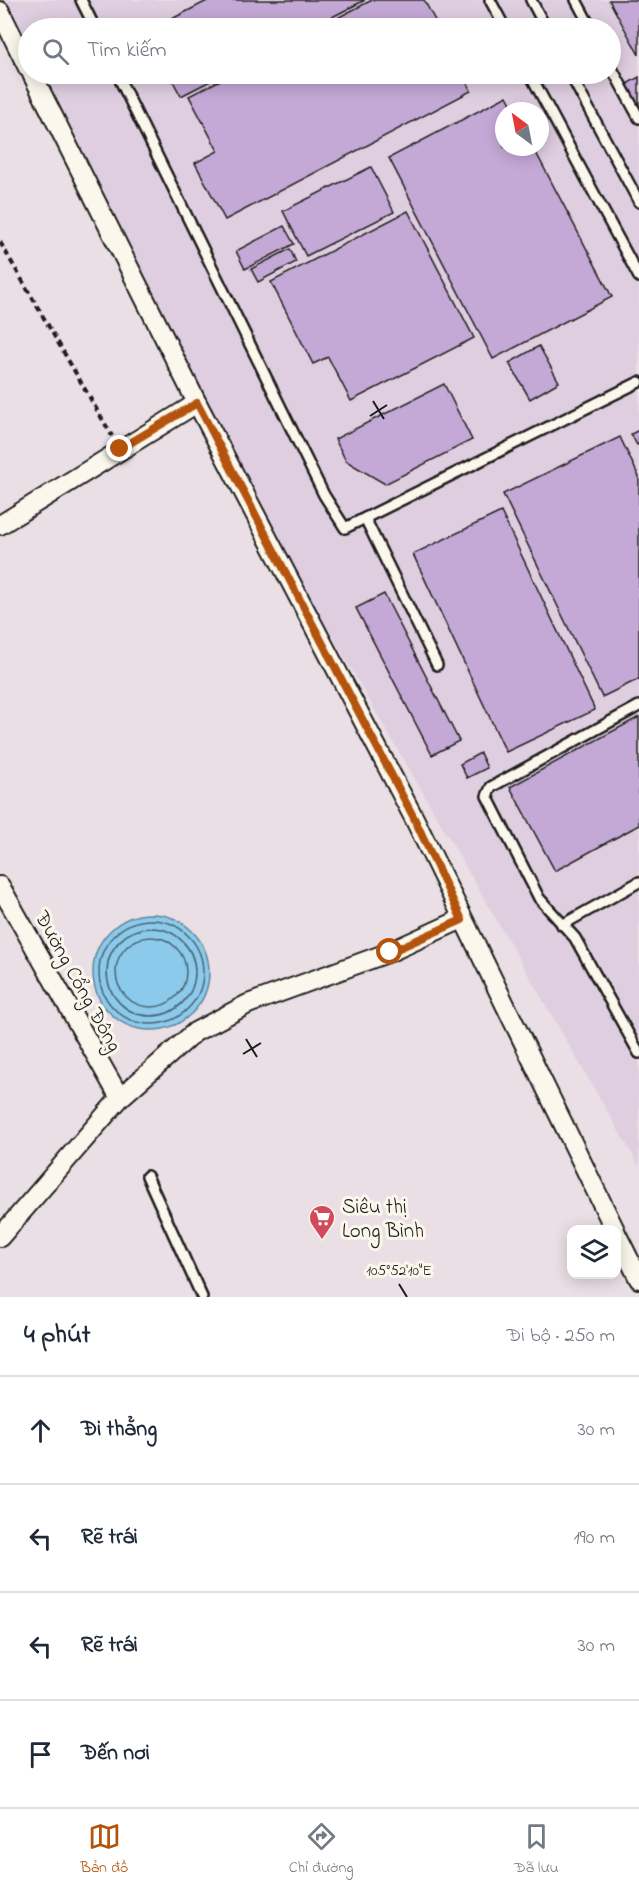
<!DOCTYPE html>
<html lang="vi">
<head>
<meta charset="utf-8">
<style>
  :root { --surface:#fff; --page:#f2f2f3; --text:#1f2937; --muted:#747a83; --line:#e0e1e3; --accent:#b45309 }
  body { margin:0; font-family:"Indie Flower",sans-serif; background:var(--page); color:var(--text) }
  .controls { position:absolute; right:18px; bottom:18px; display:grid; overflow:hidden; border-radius:12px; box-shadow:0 3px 15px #0003 }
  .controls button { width:54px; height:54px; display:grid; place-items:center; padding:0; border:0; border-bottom:2px solid var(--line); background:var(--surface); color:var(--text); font:30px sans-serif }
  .compass { position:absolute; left:495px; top:102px; width:54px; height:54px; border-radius:50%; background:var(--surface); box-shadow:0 3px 15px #0003; rotate:328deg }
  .stop { position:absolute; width:18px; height:18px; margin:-14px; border:4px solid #b45309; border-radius:50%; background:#fff }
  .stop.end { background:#b45309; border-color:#fff; box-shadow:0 2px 6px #0008 }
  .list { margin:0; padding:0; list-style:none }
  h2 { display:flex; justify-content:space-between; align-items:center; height:78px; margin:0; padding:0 24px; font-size:26px }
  h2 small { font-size:20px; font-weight:400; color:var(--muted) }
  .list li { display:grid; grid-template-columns:39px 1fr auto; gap:18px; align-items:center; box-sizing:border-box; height:108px; padding:0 24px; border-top:2px solid var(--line) }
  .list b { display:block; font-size:22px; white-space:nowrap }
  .list em { font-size:20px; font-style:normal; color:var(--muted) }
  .icon { flex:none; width:33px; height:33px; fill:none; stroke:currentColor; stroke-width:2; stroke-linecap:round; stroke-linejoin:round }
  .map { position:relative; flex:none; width:639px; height:1297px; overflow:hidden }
  .search { position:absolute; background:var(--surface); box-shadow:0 3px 15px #0003; left:18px; right:18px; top:18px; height:66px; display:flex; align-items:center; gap:15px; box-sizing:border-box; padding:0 21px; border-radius:33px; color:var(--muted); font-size:22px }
  .sheet { height:510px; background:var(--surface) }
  nav { display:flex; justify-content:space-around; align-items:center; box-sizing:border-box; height:84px; border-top:2px solid var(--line); background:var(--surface); font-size:16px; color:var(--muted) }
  nav a { display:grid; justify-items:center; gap:3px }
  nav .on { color:var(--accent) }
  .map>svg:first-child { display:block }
  .built { fill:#dfcee0; fill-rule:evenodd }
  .water { fill:#8ccaec; stroke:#5f8499; stroke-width:1.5 }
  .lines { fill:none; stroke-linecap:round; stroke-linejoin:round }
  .shore { stroke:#49626f; stroke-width:1.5 }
  .building { fill:#c4a8d6; stroke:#1c1c1c; stroke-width:1.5 }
  .lane-casing { stroke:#1c1c1c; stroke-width:14 }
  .street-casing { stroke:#1c1c1c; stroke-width:22 }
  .path { stroke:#1c1c1c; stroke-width:4; stroke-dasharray:6 4.5; stroke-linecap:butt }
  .lane { stroke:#fbf7ec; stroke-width:9 }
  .street { stroke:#fbf7ec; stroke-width:18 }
  .route { stroke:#b45309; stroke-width:8 }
  .ticks { fill:none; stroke:#1c1c1c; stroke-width:2 }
  .labels { text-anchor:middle; stroke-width:6; stroke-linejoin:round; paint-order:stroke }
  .street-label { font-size:21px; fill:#1c1c1c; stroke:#fbf7ec }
  .poi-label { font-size:21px; fill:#1c1c1c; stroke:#fbf7ec; text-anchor:start }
  .ticks-label { font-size:15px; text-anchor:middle; fill:#1c1c1c; stroke:#fbf7ec; stroke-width:6; stroke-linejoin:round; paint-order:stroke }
</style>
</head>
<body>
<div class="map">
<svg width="639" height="1297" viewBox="0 0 639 1297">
  <rect width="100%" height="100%" fill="#eadfe5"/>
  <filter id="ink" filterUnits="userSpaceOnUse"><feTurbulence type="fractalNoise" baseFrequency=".0167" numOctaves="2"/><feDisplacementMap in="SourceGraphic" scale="12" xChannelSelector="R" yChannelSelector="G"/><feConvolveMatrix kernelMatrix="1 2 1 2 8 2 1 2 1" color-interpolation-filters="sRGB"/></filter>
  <g filter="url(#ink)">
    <!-- built -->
    <path class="built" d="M0,0H639V1166L197,403L32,74H610V28H28V68L0,10ZM504,111H540V147H504Z"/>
    <!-- water -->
    <circle class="water" cx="151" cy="972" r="58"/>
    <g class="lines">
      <!-- shore -->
      <g class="shore">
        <circle cx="151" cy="972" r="52"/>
        <circle cx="151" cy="972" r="44"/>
        <circle cx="151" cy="972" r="35"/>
      </g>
    </g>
    <!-- building -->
    <g class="building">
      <polygon points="209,0 365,0 311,28 154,28"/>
      <polygon points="372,0 424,0 439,28 318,28"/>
      <polygon points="609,0 639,0 639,55"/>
      <polygon points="169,74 224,74 181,96"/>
      <polygon points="232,74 462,74 471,91 225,220 195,163 218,151 189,96"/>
      <polygon points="639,77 639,111 625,85"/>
      <polygon points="507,96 515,111 504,111 504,147 533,147 612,297 493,359 389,158"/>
      <polygon points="371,167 394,212 306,256 283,211"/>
      <polygon points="408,211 474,338 351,401 328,357 313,364 271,282"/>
      <polygon points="284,226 294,244 245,269 236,251"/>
      <polygon points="290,249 296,262 258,282 251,269"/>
      <polygon points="539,346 559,382 530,399 509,363"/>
      <polygon points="444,384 472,440 385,484 346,461 335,439"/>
      <polygon points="639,430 639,444 637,445 631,434"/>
      <polygon points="620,437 639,477 639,679 602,697 503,494"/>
      <polygon points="501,512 595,710 506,752 413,554"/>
      <polygon points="384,594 459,741 432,755 356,608"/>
      <polygon points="639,717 639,825 555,871 510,787"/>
      <polygon points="480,753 487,768 467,778 460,764"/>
    </g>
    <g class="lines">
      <defs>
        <g id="lane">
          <polyline points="81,0 95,28"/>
          <polyline points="490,0 505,28"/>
          <polyline points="531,0 546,28"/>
          <polyline points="576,0 591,28"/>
          <polyline points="610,65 639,118"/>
          <polyline points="117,74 324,495 345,528 639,382"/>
          <polyline points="530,74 639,277"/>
          <polyline points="570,74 639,202"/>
          <polyline points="365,518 437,665"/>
          <polyline points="639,706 491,787 487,796 539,898 575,938 639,1053"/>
          <polyline points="562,925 639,882"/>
          <polyline points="147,1176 202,1297"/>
        </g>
        <g id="street">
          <polyline points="0,11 28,68"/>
          <polyline points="32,74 197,403 414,818 615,1230"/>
          <polyline points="0,525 197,403"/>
          <polyline points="0,886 120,1098"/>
          <polyline points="616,1233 639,1279"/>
          <polyline points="0,1237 120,1098 195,1032 248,1004 390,952 462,919"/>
        </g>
      </defs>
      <!-- lane casing -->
      <use href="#lane" class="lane-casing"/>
      <!-- street casing -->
      <use href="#street" class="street-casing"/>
      <!-- path -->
      <polyline class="path" points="0,242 112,436"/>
      <!-- lane -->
      <use href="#lane" class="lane"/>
      <!-- street -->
      <use href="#street" class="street"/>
    </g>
  </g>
  <g class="lines" filter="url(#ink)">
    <!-- route -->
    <polyline class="route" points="120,449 197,403 414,818 462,920 390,952"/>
  </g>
  <!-- ticks -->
  <path class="ticks" d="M373,401L384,419M370,416L387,405M246,1039L257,1057M243,1054L261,1043M399,1284L407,1297"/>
  <!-- icons -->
  <defs>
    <symbol id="supermarket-pin" viewBox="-11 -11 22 30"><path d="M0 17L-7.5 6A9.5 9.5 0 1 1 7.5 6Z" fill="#d1495b" stroke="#fbf7ec"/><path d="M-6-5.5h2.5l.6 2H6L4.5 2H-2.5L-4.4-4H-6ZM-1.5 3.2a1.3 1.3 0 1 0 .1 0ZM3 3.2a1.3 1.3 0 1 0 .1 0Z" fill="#fff"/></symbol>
  </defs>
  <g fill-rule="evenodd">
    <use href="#supermarket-pin" x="307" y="1203" width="30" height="40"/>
  </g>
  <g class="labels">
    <!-- street labels -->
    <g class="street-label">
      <text transform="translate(79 981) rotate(61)" y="7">Đường Cổng Đông</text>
    </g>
    <!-- poi labels -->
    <g class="poi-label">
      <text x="342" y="1213">Siêu thị<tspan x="342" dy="24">Long Bình</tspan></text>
    </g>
  </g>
  <g class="ticks-label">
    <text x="399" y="1275">105°52'10"E</text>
  </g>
</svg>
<div class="controls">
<button><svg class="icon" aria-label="layers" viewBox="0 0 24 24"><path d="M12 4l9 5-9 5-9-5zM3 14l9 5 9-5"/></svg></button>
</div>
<svg class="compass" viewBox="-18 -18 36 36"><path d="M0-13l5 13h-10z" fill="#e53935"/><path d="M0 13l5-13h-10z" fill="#747a83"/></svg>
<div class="stop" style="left:390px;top:952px"></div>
<div class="stop end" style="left:120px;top:449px"></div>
<div class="search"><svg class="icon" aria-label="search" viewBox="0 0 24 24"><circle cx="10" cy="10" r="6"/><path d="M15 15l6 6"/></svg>Tìm kiếm</div>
</div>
<section class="sheet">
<h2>4 phút<small>Đi bộ · 250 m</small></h2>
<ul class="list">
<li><svg class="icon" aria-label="ahead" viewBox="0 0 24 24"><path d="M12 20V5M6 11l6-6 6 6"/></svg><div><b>Đi thẳng</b></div><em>30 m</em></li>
<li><svg class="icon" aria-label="left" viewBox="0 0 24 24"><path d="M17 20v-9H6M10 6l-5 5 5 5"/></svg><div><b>Rẽ trái</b></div><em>190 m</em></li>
<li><svg class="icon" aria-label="left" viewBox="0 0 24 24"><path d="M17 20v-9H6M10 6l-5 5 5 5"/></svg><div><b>Rẽ trái</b></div><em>30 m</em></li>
<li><svg class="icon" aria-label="arrive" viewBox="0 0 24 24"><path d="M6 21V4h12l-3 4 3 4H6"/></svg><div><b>Đến nơi</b></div></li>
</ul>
</section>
<nav>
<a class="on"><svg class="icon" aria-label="map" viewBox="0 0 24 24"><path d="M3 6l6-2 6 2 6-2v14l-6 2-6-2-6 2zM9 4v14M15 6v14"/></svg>Bản đồ</a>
<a><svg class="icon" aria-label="directions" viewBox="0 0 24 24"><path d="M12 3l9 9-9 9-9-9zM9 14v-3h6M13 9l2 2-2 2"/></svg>Chỉ đường</a>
<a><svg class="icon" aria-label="saved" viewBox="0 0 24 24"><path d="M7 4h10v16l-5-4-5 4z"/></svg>Đã lưu</a>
</nav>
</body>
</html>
